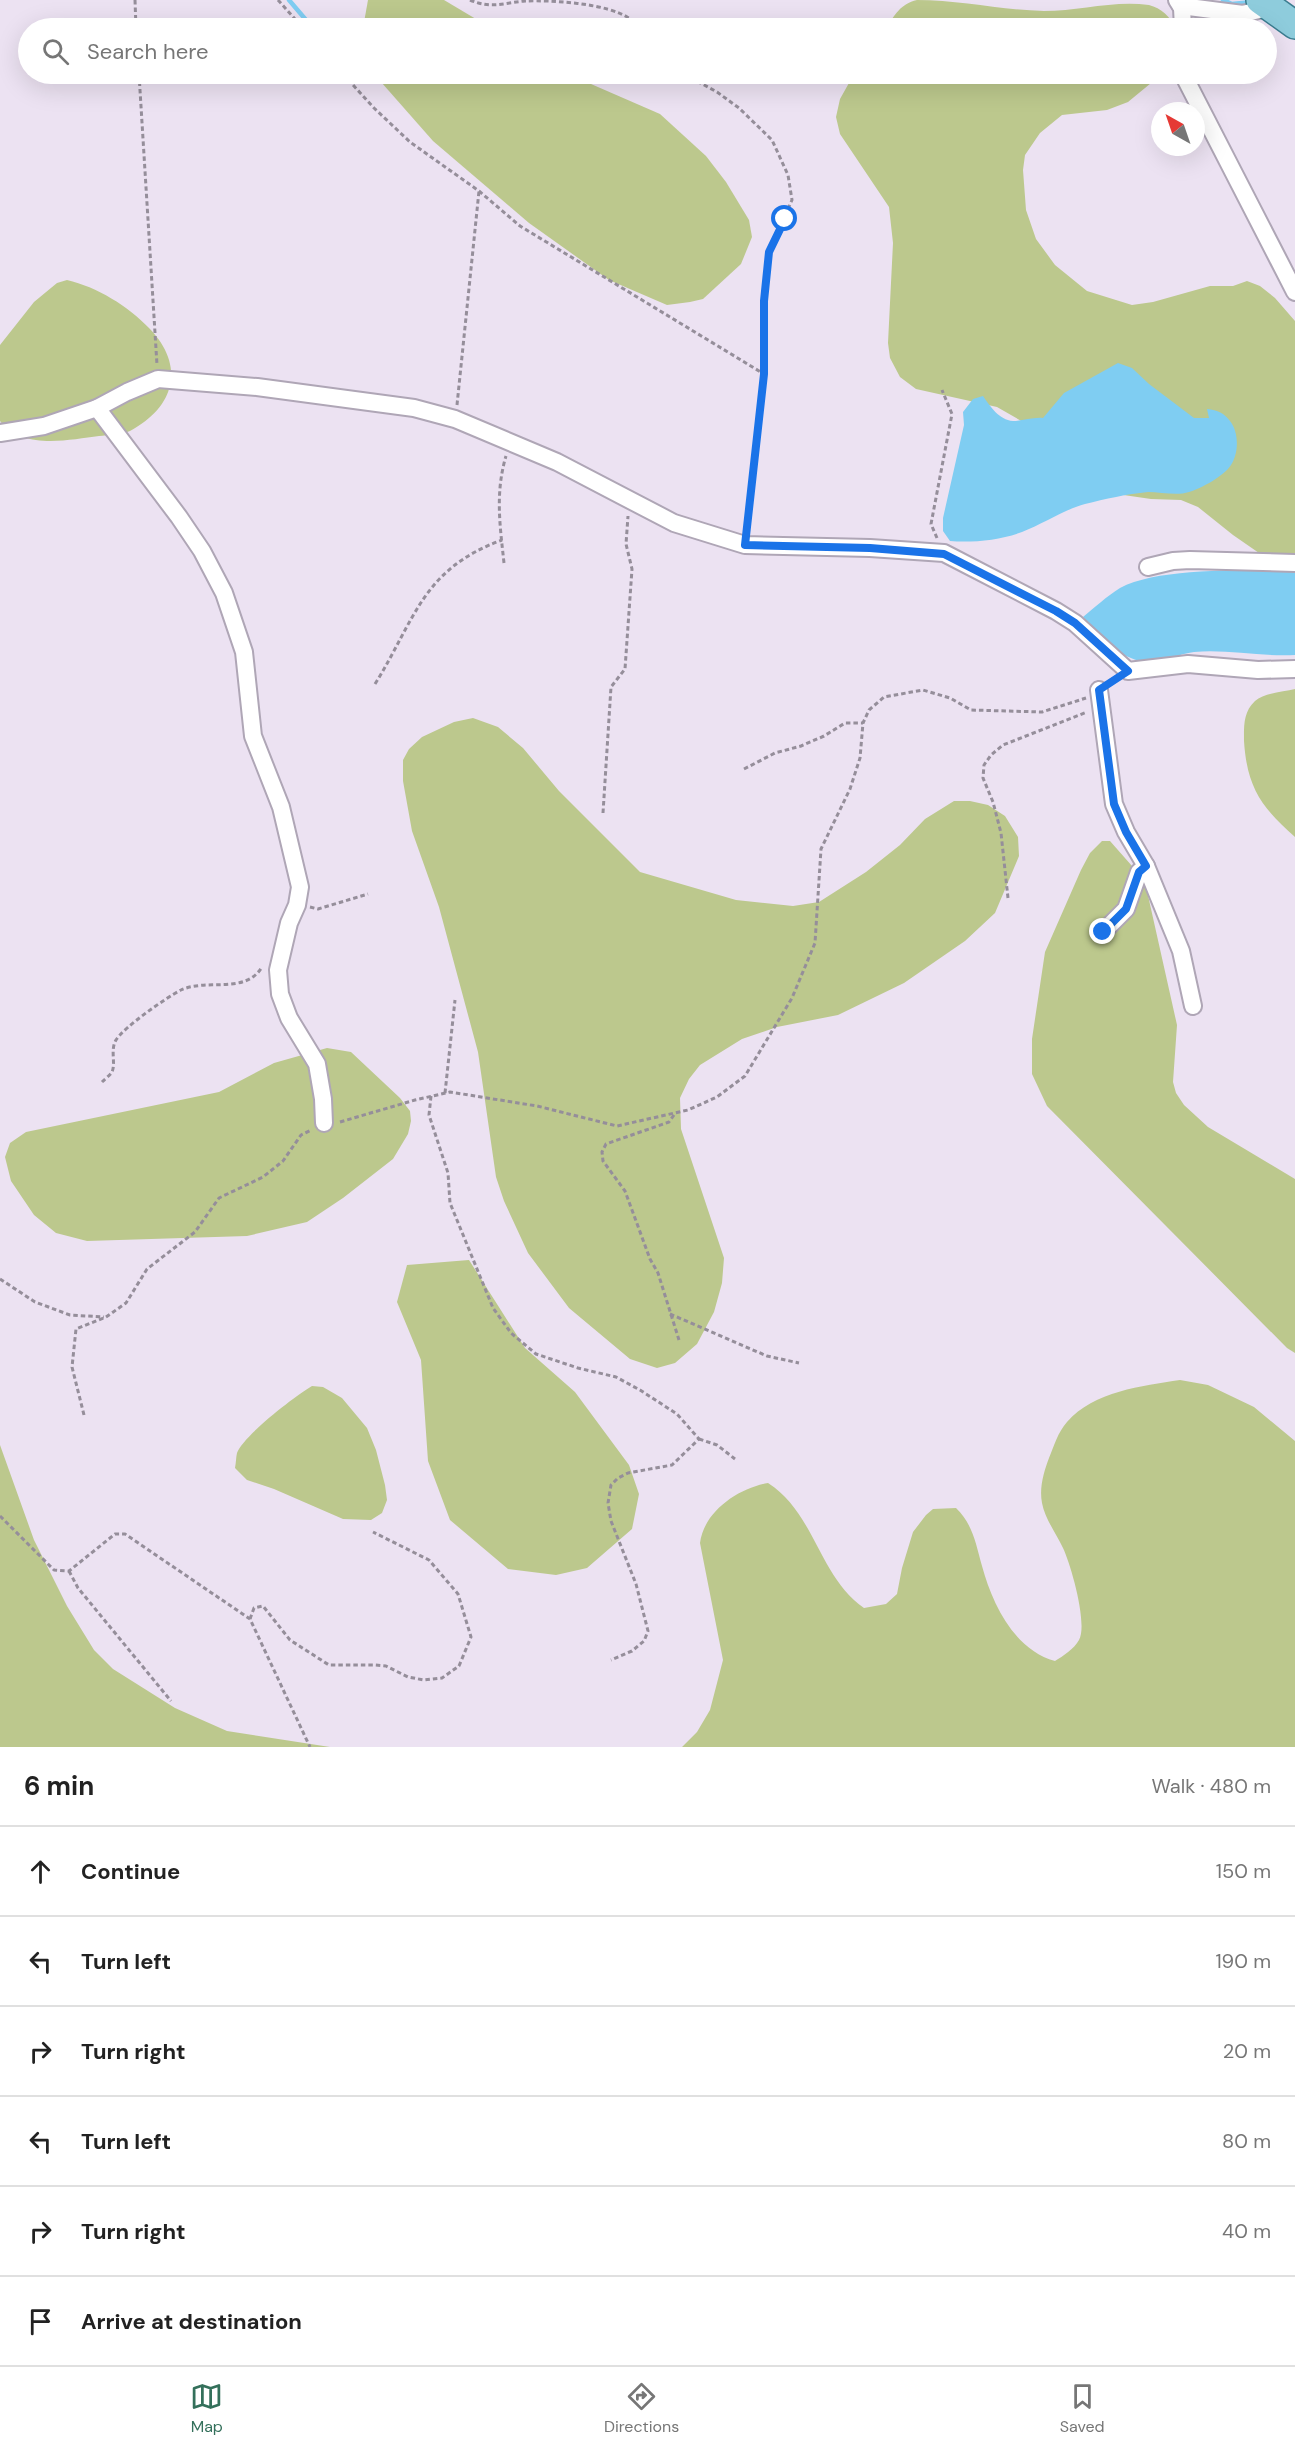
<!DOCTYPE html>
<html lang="en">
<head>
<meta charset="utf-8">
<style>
  :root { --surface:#fff; --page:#f6f6f6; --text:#222; --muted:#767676; --line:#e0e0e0; --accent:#34705b }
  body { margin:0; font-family:"DM Sans",sans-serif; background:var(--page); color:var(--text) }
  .compass { position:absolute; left:1151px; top:102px; width:54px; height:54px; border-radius:50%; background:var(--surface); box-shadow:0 6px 24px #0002; rotate:320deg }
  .stop { position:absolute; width:18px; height:18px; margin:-14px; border:4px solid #1a73e8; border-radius:50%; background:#fff }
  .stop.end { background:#1a73e8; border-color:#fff; box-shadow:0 2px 6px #0008 }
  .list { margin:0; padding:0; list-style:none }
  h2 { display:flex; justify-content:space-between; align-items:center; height:78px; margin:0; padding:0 24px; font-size:26px }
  h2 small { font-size:20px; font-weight:400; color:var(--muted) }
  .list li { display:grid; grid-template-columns:39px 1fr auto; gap:18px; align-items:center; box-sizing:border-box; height:90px; padding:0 24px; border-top:2px solid var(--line) }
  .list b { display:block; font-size:22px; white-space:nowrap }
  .list em { font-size:20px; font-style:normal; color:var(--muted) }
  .icon { flex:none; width:33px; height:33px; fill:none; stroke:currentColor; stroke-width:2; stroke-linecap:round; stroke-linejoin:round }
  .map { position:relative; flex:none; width:1295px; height:1747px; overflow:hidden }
  .search { position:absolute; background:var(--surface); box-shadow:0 6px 24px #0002; left:18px; right:18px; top:18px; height:66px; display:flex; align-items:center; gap:15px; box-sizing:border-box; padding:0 21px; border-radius:33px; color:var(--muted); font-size:22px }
  .sheet { height:618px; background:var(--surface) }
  nav { display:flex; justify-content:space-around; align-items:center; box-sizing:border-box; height:84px; border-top:2px solid var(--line); background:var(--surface); font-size:16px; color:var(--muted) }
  nav a { display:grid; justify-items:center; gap:3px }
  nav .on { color:var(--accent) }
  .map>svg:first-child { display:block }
  .green { fill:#bcc88d }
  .water { fill:#7fcdf2 }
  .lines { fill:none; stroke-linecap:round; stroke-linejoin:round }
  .stream { stroke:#7fcdf2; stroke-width:4.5 }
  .street-casing { stroke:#afa6b6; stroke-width:20 }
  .primary-casing { stroke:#3b7d90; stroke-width:30 }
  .path { stroke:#958e9a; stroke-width:3; stroke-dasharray:4.5 3; stroke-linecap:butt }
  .street { stroke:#fff; stroke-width:16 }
  .primary { stroke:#8eccdc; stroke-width:27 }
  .route { stroke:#1a73e8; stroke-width:8 }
</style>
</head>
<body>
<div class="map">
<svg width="1295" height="1747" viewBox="0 0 1295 1747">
  <rect width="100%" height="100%" fill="#ece2f2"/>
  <!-- green -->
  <g class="green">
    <polygon points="368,0 444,0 491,28 363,28"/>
    <path d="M917,0C960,0 1001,10 1044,11C1079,11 1114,0 1149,5C1161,8 1171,17 1175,28H886C895,15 900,4 917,0Z"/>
    <polygon points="374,74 568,74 660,114 706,156 726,182 749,220 752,237 741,264 703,299 690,302 667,305 609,280 529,223 433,141"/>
    <polygon points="854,74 1162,74 1128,102 1107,110 1062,115 1040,133 1025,155 1023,170 1026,210 1036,239 1055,265 1087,291 1132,305 1153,302 1210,286 1233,286 1247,281 1260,286 1275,298 1295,321 1295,570 1285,571 1233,535 1198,507 1181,500 1151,499 1096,491 1023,422 997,407 916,389 900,377 890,358 888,343 893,243 889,207 840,134 836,117 840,99"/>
    <path d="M67,280C97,287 128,306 149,328C186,366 175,407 130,431C121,435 108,435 99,436C68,440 22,450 0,421V345L34,302L57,283Z"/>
    <path d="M1295,689V837C1261,807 1247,787 1244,741C1244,727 1243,712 1255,701C1264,693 1283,692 1295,689Z"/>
    <polygon points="473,718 498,727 523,748 559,791 640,872 736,900 793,906 819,902 866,872 900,845 925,819 954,801 970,801 988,805 1005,816 1018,837 1019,856 995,913 965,941 904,983 838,1015 777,1027 742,1039 700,1065 689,1079 680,1098 681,1129 724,1258 722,1283 714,1312 697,1344 675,1363 657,1368 630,1359 569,1308 528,1253 504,1201 496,1177 478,1052 439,907 412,831 403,781 403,760 409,749 422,737 454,722"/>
    <polygon points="1102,841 1110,841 1132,866 1147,891 1177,1025 1173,1082 1176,1093 1184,1105 1208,1127 1295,1179 1295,1353 1287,1348 1047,1106 1032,1074 1032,1039 1045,952 1081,870 1090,853"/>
    <polygon points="327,1048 351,1052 400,1098 410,1111 411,1121 408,1134 393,1159 343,1198 307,1222 247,1236 87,1241 56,1233 34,1215 11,1181 5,1157 10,1143 26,1132 219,1092 274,1063"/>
    <polygon points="469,1260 525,1348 575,1392 629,1465 639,1494 632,1529 587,1568 556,1575 508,1569 450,1520 428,1461 421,1360 397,1302 407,1265"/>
    <path d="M1180,1380L1208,1385L1254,1407L1295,1441V1747H682L697,1732L710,1710L723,1660L700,1543C704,1511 739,1488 768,1483C815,1513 819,1577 864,1608L886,1604L897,1594L902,1568L913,1532L926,1515L933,1509L956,1508C973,1524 976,1545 982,1566C992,1603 1014,1650 1055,1661C1063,1656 1074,1649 1079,1640C1088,1624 1071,1565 1063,1548C1056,1533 1045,1519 1042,1503C1039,1488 1044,1471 1049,1458C1054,1446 1058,1432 1067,1422C1094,1391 1142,1386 1180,1380Z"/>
    <path d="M312,1386L323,1387L342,1398L367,1428L376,1450L385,1485L387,1500L382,1513L371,1520L343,1519L274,1489L247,1480L235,1468C236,1463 236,1457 237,1453C243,1436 295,1396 312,1386Z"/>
    <polygon points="0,1445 34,1540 67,1606 94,1650 113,1669 175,1708 227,1731 330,1747 0,1747"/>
  </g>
  <!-- water -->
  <g class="water">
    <path d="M1118,363L1132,368L1149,384L1194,418H1209L1207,409C1218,410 1224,413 1230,421C1239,432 1239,453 1231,465C1224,476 1202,488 1189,492C1177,496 1161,492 1148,492C1127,494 1105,499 1085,504C1063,510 1043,524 1022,532C1001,540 972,543 950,541L943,531V518L964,425L963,412L973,399L983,396C990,406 999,420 1013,421C1023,421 1033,417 1043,418L1064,393Z"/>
    <path d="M1295,569V655C1261,657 1227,649 1194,652C1176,654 1157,666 1140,661C1115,655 1099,634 1083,617C1094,608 1107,596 1120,588C1159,567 1249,571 1295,569Z"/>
  </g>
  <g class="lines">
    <!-- stream -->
    <g class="stream">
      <polyline points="289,0 312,27"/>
      <polyline points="1223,0 1232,4 1252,2"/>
    </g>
    <defs>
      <g id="street">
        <polyline points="1177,0 1182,8 1183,28"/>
        <polyline points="1181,6 1243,14 1270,7"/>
        <polyline points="1185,74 1186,80 1295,292"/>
        <polyline points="97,408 179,517 202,551 224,593 244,652 253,736 281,807 300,887 297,905 289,923 278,970 280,994 289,1018 317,1064 323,1099 324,1123"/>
        <polyline points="0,433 44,426 97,408 127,392 158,379 257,387 414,408 455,419 557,462 674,523 745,545 870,548 944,553 1056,611 1075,623 1128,671 1188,664 1258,670 1295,669"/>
        <polyline points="1148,567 1173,561 1190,560 1295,563"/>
        <polyline points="1099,690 1114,804 1126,832 1146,866 1181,951 1193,1006"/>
        <polyline points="1103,932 1126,909 1139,872 1146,866"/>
      </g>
      <polyline id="primary" points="1260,0 1295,25"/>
    </defs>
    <!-- street casing -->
    <use href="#street" class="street-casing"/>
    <!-- primary casing -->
    <use href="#primary" class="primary-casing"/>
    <!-- path -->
    <g class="path">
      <polyline points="135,0 136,28"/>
      <polyline points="278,0 303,28"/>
      <path d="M470,0C491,9 503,3 525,1C550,0 609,3 630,19C634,21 637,25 640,28"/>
      <polyline points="139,74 157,365"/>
      <polyline points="343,74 374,108 410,142 479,191 520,226 764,374 747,530"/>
      <polyline points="684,74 717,92 739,108 772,140 788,175 792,200 769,252 764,301 764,374"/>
      <polyline points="457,405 479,191"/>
      <polyline points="937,538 931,524 952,414 942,390"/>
      <path d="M504,563C500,526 495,493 506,456"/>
      <path d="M375,684C415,620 422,569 502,540"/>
      <polyline points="744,769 775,753 801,746 824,736 845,723 863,723"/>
      <polyline points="603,813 611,687 625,669 632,569 626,544 628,516"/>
      <polyline points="1008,898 1001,833 993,802 983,778 984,765 991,755 1003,745 1087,712"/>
      <polyline points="310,907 318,909 368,894"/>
      <path d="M102,1082C105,1079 110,1075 112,1072C116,1063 110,1050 116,1040C124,1027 167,997 181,990C207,978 245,995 262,967"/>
      <polyline points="445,1093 455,1000"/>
      <polyline points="431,1096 429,1115 448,1173 450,1203 493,1308 511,1333 536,1354 578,1368 616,1377 640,1390 677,1414 699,1439 672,1465 628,1473 618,1478 611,1485 608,1503 611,1521 636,1584 648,1631 644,1641 632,1651 611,1660"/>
      <polyline points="674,1115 669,1122 606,1144 602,1152 603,1161 625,1191 650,1259 658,1273 679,1340"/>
      <polyline points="340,1122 415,1100 450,1092 537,1106 617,1126 688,1110 717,1097 745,1076 792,998 815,943 821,849 850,789 860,758 863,723 869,710 884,697 923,690 950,698 971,710 1042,712 1086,698"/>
      <polyline points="0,1279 35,1302 70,1315 104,1317"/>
      <polyline points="670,1314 767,1356 799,1363"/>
      <polyline points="84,1415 72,1367 76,1329 106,1317 126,1303 147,1269 195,1232 219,1198 263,1177 283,1161 301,1135 311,1130"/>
      <polyline points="699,1439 717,1445 735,1459"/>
      <polyline points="0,1516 54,1570 69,1571 115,1534 125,1534 250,1619 310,1747"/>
      <polyline points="69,1571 78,1588 171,1701"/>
      <polyline points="250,1619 254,1608 263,1606 290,1640 329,1665 375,1665 386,1666 408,1677 424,1680 442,1678 459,1666 471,1637 458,1594 429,1560 373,1532"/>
    </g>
    <!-- street -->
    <use href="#street" class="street"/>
    <!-- primary -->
    <use href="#primary" class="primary"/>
  </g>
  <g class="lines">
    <!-- route -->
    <polyline class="route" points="785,219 769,252 764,301 764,374 745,545 870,548 944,554 1056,611 1075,623 1128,671 1099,690 1114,804 1126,832 1146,866 1139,872 1126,909 1103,932"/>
  </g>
</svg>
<svg class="compass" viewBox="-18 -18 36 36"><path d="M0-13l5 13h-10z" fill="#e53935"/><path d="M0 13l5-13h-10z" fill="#767676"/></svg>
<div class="stop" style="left:785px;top:219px"></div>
<div class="stop end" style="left:1103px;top:932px"></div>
<div class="search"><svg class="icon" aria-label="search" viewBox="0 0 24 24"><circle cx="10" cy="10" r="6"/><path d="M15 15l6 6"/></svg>Search here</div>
</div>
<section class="sheet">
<h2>6 min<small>Walk · 480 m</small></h2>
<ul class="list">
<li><svg class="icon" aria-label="ahead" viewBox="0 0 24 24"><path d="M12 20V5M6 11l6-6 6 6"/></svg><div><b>Continue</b></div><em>150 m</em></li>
<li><svg class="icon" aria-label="left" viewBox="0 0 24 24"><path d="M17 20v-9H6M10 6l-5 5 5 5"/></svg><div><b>Turn left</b></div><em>190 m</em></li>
<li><svg class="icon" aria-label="right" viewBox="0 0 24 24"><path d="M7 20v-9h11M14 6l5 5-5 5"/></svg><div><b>Turn right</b></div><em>20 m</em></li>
<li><svg class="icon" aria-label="left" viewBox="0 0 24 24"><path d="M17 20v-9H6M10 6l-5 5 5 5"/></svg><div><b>Turn left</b></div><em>80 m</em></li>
<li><svg class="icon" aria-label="right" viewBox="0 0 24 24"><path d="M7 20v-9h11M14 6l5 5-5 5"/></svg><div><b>Turn right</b></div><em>40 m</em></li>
<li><svg class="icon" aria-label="arrive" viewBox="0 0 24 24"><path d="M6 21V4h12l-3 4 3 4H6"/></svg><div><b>Arrive at destination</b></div></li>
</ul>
</section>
<nav>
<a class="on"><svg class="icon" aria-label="map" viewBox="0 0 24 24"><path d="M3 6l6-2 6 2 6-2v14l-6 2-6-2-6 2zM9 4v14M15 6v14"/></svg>Map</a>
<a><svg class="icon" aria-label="directions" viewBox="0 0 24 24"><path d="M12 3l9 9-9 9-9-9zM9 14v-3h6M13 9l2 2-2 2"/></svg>Directions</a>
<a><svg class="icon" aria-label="saved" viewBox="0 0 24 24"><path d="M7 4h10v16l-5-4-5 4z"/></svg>Saved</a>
</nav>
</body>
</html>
